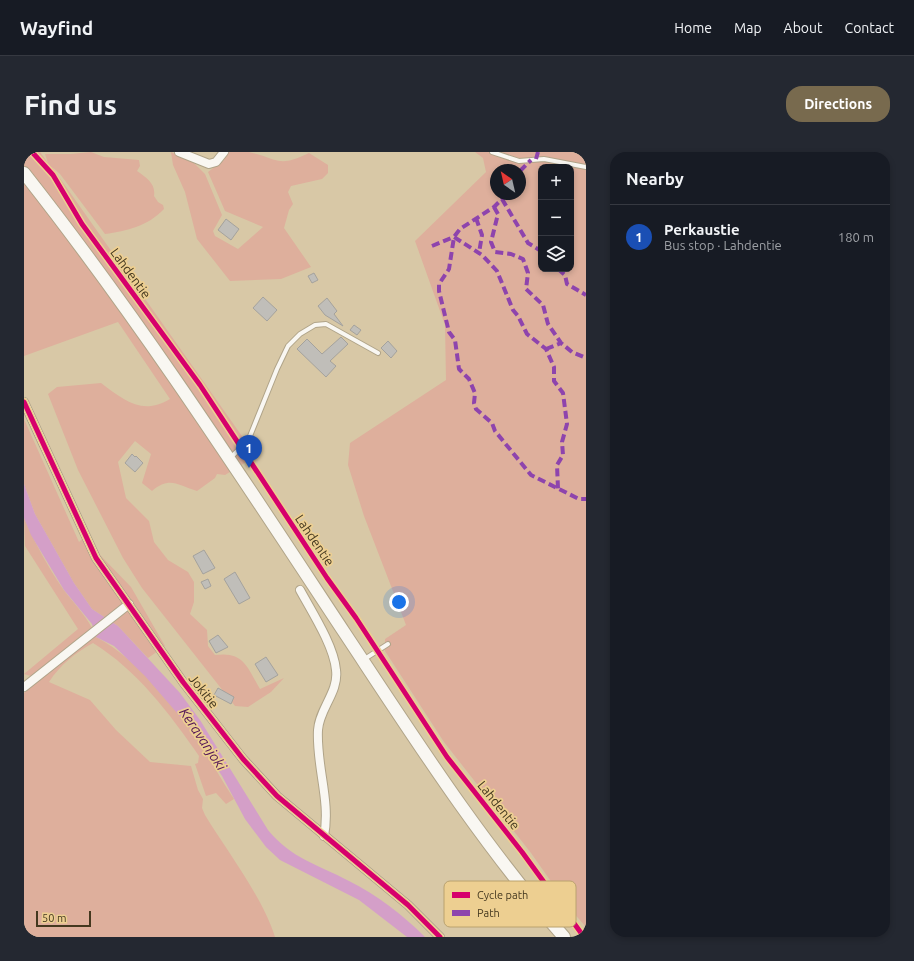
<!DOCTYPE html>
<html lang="en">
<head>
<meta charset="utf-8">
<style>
  :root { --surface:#171b24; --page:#242831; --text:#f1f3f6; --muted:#9ea1a6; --line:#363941; --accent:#786a4e }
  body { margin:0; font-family:Ubuntu,sans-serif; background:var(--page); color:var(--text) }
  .controls { position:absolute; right:12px; top:12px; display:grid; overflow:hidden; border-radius:8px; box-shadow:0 2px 6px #0003 }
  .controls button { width:36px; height:36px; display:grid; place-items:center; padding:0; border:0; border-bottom:1px solid var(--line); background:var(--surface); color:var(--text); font:20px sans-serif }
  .compass { position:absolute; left:466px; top:12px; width:36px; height:36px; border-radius:50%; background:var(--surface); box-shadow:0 2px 6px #0003; rotate:326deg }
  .scale { position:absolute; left:12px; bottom:10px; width:55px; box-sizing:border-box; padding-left:4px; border:2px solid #44381f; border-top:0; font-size:11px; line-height:14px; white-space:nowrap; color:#44381f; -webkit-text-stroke:3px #edcf91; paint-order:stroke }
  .you { position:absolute; left:375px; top:450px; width:14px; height:14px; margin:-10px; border:3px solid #fff; border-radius:50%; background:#1a73e8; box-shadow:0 0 0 6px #1a73e833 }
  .badge { display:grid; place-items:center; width:26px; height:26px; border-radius:50%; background:var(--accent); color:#fff; font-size:13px; font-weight:700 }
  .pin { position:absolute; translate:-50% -33px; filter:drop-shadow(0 1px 2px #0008) }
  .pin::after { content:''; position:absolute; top:21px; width:14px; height:12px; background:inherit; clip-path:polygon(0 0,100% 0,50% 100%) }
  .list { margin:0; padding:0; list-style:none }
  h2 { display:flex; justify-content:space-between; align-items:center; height:52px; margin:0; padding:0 16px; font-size:17px }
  h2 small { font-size:13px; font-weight:400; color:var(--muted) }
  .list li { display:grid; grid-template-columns:26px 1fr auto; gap:12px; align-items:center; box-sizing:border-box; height:64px; padding:0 16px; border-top:1px solid var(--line) }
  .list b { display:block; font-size:15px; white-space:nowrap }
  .list p { margin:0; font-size:13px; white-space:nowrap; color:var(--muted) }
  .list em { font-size:13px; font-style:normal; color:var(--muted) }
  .icon { flex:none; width:22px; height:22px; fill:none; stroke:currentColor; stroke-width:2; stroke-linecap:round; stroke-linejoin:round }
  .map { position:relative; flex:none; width:562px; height:785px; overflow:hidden; border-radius:16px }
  header { display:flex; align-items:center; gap:24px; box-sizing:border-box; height:56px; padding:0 20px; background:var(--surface); border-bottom:1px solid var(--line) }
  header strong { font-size:19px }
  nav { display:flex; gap:22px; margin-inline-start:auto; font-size:14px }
  .intro { display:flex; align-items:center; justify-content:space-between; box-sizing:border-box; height:96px; padding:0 24px }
  h1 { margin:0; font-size:28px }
  .button { padding:10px 18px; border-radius:16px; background:var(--accent); color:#fff; font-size:14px; font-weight:700 }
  main { display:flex; gap:24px; padding:0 24px }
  aside { flex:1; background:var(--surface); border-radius:16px; box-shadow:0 2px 6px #0003 }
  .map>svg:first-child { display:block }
  .green { fill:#deaf9c; fill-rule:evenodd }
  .water { fill:#d49fc8 }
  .building { fill:#c0beb9; stroke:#a4a29d }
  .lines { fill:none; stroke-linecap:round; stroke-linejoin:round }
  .service-casing { stroke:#b0a489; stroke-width:6 }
  .minor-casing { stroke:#b0a489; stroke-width:10 }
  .secondary-casing { stroke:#b0a489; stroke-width:14 }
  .service { stroke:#f9f7f2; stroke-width:4 }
  .minor { stroke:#f9f7f2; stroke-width:8 }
  .secondary { stroke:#f9f7f2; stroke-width:12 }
  .quiet { stroke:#8e44ad; stroke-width:4; stroke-dasharray:8 4; stroke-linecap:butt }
  .cycleway-casing { stroke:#edcf91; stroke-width:8 }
  .cycleway { stroke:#d6006c; stroke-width:5 }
  .labels { text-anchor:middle; stroke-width:3.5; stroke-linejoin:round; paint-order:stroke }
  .street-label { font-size:13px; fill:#44381f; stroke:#edcf91 }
  .water-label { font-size:14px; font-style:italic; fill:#521357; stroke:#edcf91 }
  .key { fill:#edcf91; stroke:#baa26f; stroke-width:1 }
  .key-label { font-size:11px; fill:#44381f }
</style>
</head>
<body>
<header>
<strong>Wayfind</strong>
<nav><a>Home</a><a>Map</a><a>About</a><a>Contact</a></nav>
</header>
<div class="intro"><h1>Find us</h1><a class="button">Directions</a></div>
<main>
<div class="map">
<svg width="562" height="785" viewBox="0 0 562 785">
  <rect width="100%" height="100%" fill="#d8c8a6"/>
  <!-- green -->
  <g class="green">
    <path d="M0,0H16L24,11L21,2H47L67,0L80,5L115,8L116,14L113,19C123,26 132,32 130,44L134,50L139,53L140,57C124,74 103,79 81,82L36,22L28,15L232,304L201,323L193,322L191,326L173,339C153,333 146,324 128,339L118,331L127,302L111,289L94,310L102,346L125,369L130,390L144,408L164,420L170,430V450L166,462L183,478L184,494L191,503C220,499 223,515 236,537L260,526L247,540L224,555L211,554L118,436L99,406L54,318L24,242L33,235L77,231C100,248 118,264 146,247L94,170L0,204Z"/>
    <path d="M147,0L170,11L181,22L198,63L189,79L191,84L214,97L239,75L201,59L184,20L200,8L203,0C210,0 218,0 225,0C255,7 254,16 285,1L304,13V21L298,27L267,34L264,40L269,52L265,58L260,76L287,115L257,127L206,129L173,87L161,40L149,13Z"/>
    <path d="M451,0H562V775L547,758L507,701L420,590L361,499V487L382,473L340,364L324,313L326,291L422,228L421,173L391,89L462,20L459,6ZM517,15H547V117H517ZM472,18H496V42H472Z"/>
    <polygon points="0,267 55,390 65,381 76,403 107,435 141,494 124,506 94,474 68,457 50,431 11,362 0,332"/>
    <path d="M0,366C11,391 24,415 39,437C51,453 65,466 72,485C116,508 161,565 187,607C189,611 190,615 192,618C198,628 204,638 210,647L202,652L192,641L182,644L171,612L174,611L175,604C146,562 113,518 69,491C51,501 36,513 25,530L66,548L92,578L126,610L167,614L174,638L179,647L178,656L181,663C203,699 239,746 251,785H0V541L17,527L0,522L54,477L1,394Z"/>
  </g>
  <!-- water -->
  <path class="water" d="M0,332L11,362L50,431L68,457L94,474L156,541L176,568L244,678C268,707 293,712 325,729C353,743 379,763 401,785H383L335,748L256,708L242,695L221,667L198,624L166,576L121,524L90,494L72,485L68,472L40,438L7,383L0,366Z"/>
  <!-- building -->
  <g class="building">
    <polygon points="202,67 215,77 207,88 194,78"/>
    <polygon points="290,121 294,128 288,131 284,124"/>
    <polygon points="239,145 253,158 243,169 229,156"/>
    <polygon points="303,146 313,159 310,162 319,174 301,163 294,154"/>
    <polygon points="330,173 337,178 333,183 326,178"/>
    <polygon points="317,185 324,192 306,209 312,214 302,225 273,197 283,187 298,202"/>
    <polygon points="364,189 373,199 367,206 357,196"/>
    <polygon points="108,302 111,305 112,304 119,311 111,320 101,311"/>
    <polygon points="180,398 191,416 179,422 169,404"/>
    <polygon points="211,420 226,446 215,452 200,427"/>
    <polygon points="184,427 187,434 181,437 177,430"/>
    <polygon points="194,483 204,495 192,501 185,489"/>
    <polygon points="242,505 254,523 242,530 231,512"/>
    <polygon points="194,536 210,545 207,552 190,543"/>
  </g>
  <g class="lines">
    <defs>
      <g id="service">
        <polyline points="468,0 495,9 520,7 562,15"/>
        <polyline points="206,306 224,289 253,217 264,194 276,182 291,173 302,172 354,201"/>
        <polyline points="339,508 364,492"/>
      </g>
      <g id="minor">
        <polyline points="155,0 185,12 192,10 200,0"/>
        <polyline points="0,1 2,0"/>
        <polyline points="0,250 72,406 159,530 219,607 253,644 384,753 416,785"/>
        <path d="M276,438C288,460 310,494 312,518C315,540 295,557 294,578C292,614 307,649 300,684"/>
        <polyline points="0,535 105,452"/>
      </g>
      <path id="secondary" d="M0,21C116,168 217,324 320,480C389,584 457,691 540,785"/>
    </defs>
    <!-- service casing -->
    <use href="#service" class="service-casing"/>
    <!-- minor casing -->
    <use href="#minor" class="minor-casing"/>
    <!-- secondary casing -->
    <use href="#secondary" class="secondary-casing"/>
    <!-- service -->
    <use href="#service" class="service"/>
    <!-- minor -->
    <use href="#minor" class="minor"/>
    <!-- secondary -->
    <use href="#secondary" class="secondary"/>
    <!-- quiet -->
    <g class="quiet">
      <polyline points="512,7 514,0"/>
      <polyline points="496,19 507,8"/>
      <polyline points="483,42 470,55 436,77 430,85 425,117 415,132 415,139 425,180 431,188 435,217 445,227 451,241 450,251 452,257 468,271 471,279 507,323 555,347 562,347"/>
      <polyline points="478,47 504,91 517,99"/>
      <polyline points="470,55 474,62 467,90 471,100 487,102 499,107 504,121 502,137 519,153 524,172 537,191 548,200 562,206"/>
      <polyline points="452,66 458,83 455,101"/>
      <polyline points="408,94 430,85 458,103 473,119 489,158 494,164 503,182 522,197 530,215 530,229 539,241 543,272 538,290 539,303 533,313 534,337"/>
      <polyline points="534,117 541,123 543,132 562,143"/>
      <polyline points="522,197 537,191"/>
    </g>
    <defs>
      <g id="cycleway">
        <polyline points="8,0 29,23 58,72 176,233 303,426 332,466 423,605 498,700 560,785"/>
        <polyline points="0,250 72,406 159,530 219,607 253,644 384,753 416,785"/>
      </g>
    </defs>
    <!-- cycleway casing -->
    <use href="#cycleway" class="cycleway-casing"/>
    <!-- cycleway -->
    <use href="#cycleway" class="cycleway"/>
  </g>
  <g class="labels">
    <!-- street labels -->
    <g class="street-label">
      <text transform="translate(107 121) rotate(54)" y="5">Lahdentie</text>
      <text transform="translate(291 388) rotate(56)" y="5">Lahdentie</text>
      <text transform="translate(180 539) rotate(52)" y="5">Jokitie</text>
      <text transform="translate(475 653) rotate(51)" y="5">Lahdentie</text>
    </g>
    <!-- water labels -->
    <g class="water-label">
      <text transform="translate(179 587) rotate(56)" y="5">Keravanjoki</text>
    </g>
  </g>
  <!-- legend -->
  <rect x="420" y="729" width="132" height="46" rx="6" class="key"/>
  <rect x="428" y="740" width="18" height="6" fill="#d6006c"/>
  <rect x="428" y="758" width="18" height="6" fill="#8e44ad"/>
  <g class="key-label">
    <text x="453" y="747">Cycle path</text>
    <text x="453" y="765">Path</text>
  </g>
</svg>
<div class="controls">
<button>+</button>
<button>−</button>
<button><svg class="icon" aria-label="layers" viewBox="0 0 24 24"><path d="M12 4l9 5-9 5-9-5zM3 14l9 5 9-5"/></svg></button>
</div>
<svg class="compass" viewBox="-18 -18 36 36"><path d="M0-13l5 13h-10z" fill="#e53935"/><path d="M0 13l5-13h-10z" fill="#9ea1a6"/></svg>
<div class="scale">50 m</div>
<div class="you"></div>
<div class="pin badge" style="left:225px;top:316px;background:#1a4fb4">1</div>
</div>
<aside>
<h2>Nearby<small></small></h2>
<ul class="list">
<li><span class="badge" style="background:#1a4fb4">1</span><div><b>Perkaustie</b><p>Bus stop · Lahdentie</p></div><em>180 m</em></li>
</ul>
</aside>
</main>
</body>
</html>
